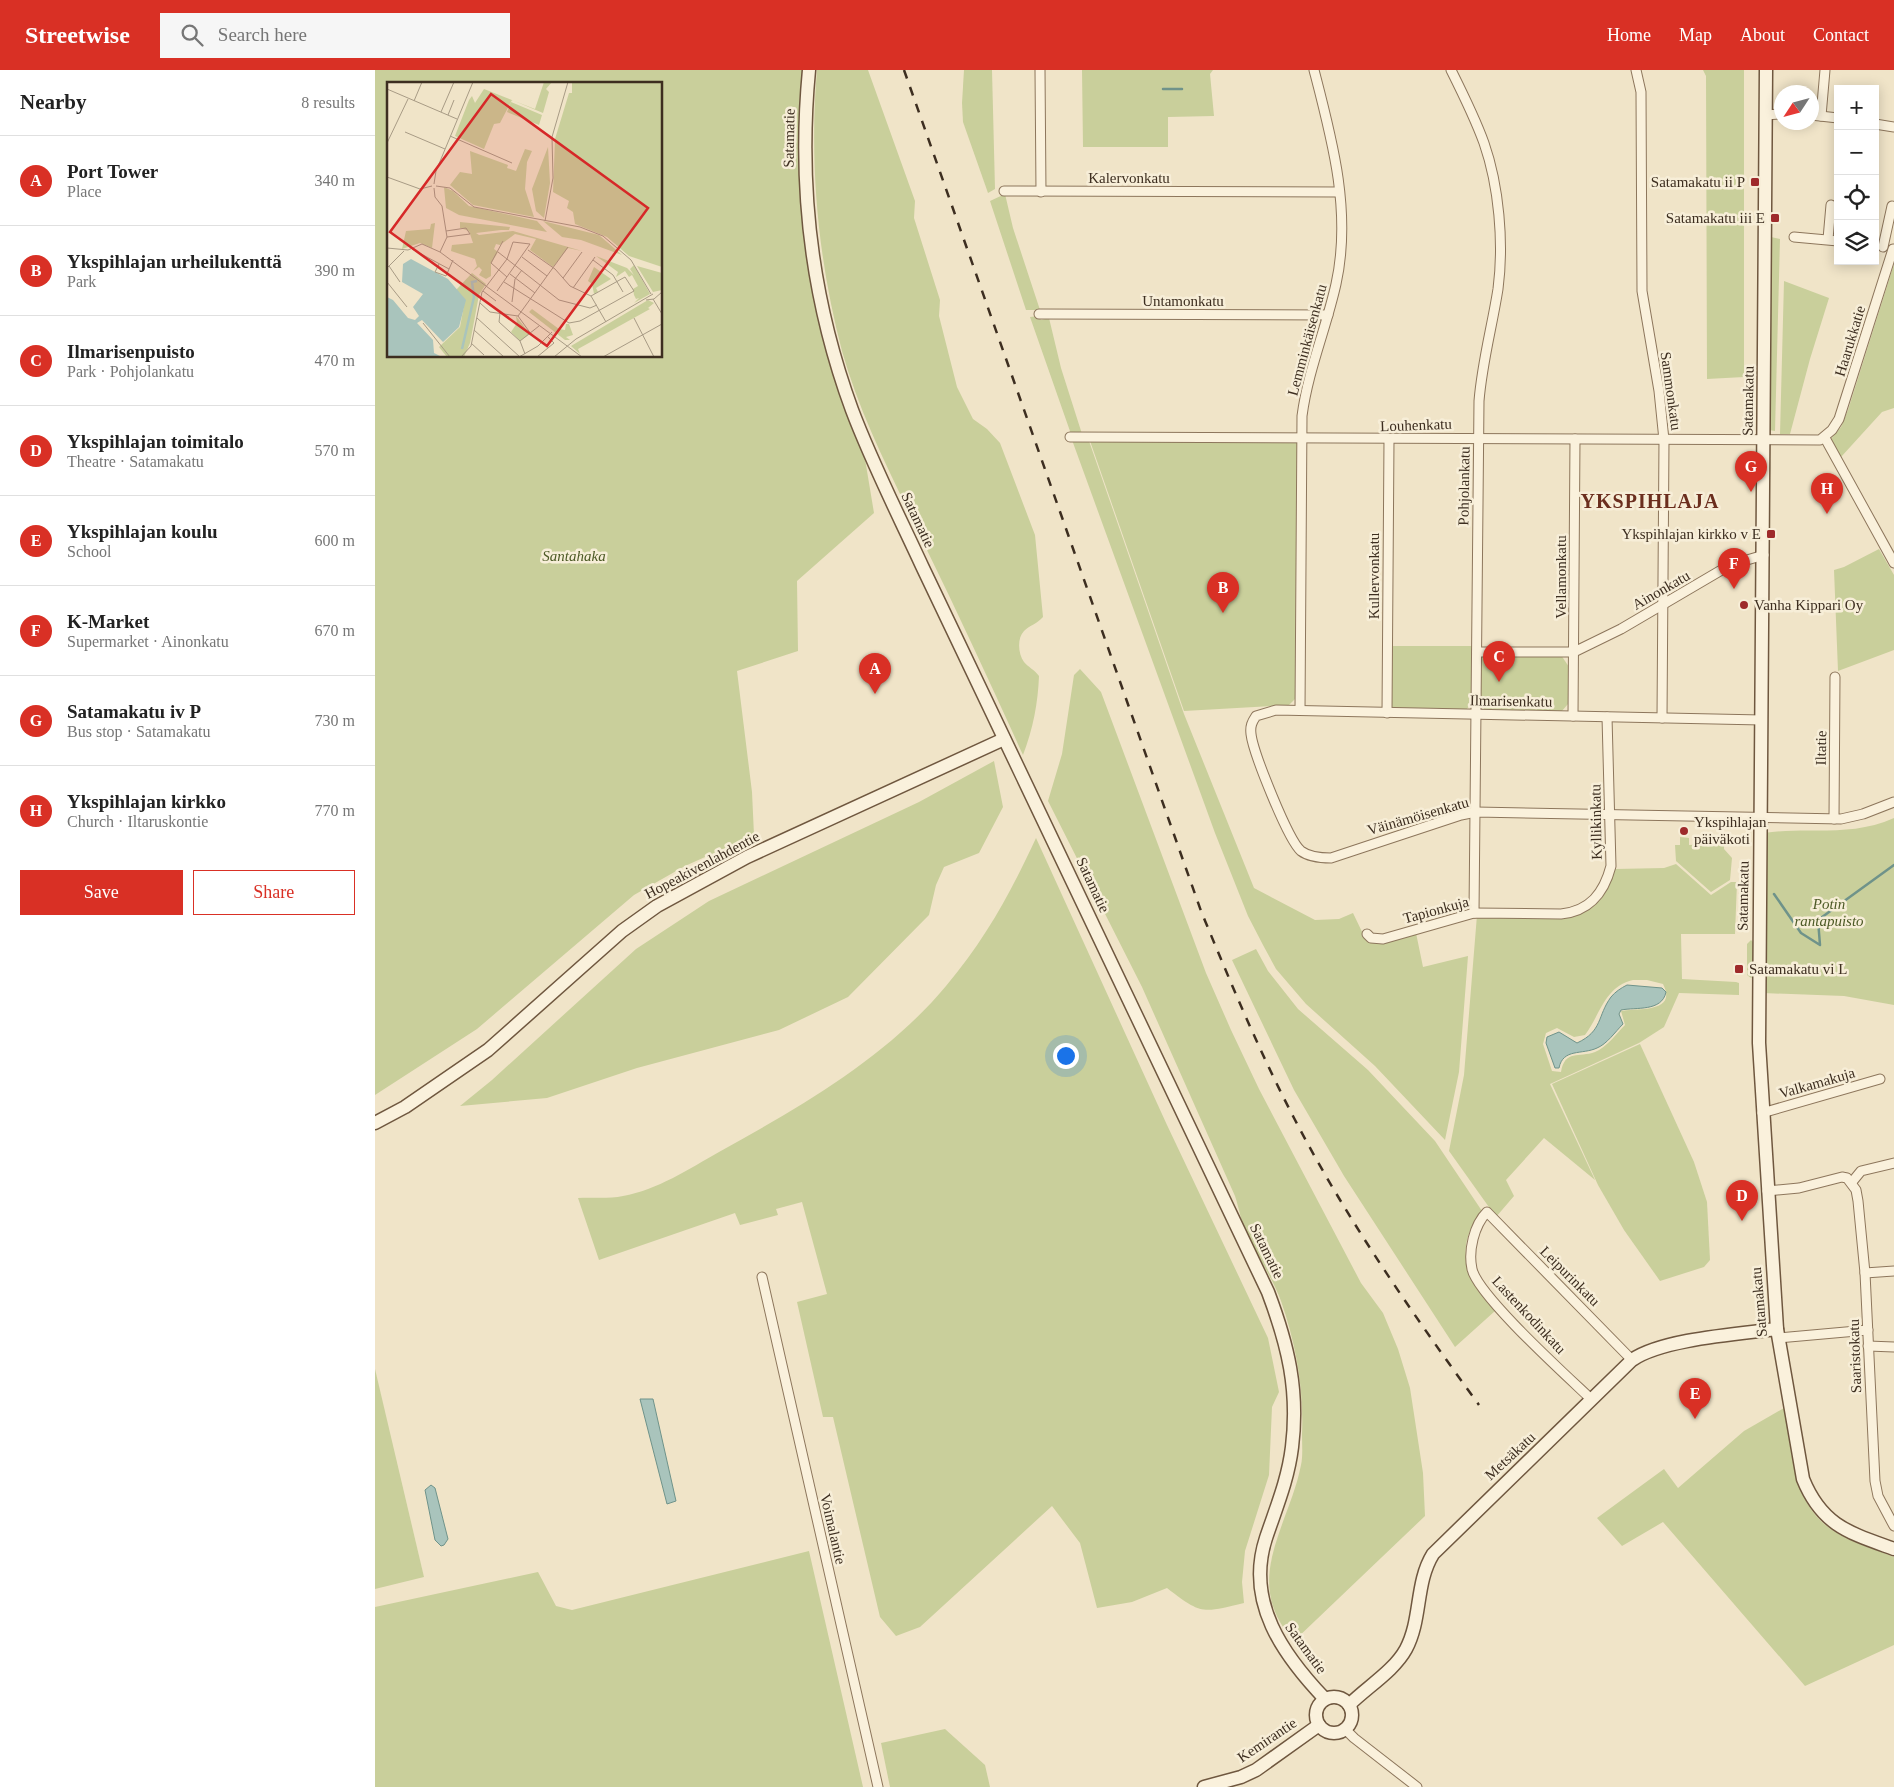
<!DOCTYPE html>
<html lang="en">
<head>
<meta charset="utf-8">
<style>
  :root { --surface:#fff; --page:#f6f6f6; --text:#222; --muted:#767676; --line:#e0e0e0; --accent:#d93025 }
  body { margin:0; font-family:"Times New Roman",serif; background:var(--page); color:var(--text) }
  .controls { position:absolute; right:15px; top:15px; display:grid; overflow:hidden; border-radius:0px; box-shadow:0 2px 12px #0003 }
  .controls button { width:45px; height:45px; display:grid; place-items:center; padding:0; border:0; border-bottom:1px solid var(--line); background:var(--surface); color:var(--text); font:25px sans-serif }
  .compass { position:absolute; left:1399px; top:15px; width:45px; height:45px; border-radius:50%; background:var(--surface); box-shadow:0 2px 12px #0003; rotate:234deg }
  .you { position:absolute; left:690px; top:985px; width:18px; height:18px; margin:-12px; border:4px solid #fff; border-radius:50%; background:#1a73e8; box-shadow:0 0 0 8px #1a73e833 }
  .badge { display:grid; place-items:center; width:32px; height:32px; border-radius:50%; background:var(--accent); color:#fff; font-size:16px; font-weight:700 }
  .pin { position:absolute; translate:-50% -41px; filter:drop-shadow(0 1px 2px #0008) }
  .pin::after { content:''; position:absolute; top:26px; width:18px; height:15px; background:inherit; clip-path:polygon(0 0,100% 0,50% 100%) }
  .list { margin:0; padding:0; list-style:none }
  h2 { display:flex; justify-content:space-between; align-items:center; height:65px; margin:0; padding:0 20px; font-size:21px }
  h2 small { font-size:16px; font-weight:400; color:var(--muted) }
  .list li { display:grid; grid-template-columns:32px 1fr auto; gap:15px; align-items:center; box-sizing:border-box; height:90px; padding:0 20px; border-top:1px solid var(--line) }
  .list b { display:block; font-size:19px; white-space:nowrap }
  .list p { margin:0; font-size:16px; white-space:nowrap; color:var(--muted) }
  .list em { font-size:16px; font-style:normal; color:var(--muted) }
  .actions { display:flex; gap:10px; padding:15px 20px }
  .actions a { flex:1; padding:11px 0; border:1px solid var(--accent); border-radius:0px; text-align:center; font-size:18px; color:var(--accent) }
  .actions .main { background:var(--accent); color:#fff }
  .icon { flex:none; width:28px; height:28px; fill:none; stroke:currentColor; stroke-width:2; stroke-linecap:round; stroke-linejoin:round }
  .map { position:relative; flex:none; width:1519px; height:1717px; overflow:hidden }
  header { display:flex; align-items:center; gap:30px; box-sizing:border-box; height:70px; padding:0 25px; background:var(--accent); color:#fff }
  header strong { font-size:24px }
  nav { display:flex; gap:28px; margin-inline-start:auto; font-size:18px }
  .search { width:350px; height:45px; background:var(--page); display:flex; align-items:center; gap:12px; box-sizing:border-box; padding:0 18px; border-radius:0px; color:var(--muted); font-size:19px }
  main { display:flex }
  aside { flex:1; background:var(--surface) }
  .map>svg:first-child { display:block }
  .green { fill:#c9cf9b; fill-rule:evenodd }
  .water { fill:#a9c4bc; stroke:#6f938a }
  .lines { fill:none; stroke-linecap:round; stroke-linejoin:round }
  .stream { stroke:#6f938a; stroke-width:2.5 }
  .street-casing { stroke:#8d765c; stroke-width:11 }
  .secondary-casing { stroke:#6f573f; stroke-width:15 }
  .street { stroke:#faf1dc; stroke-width:9 }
  .secondary { stroke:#faf1dc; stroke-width:12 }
  .rail { stroke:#3d2e20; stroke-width:2.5; stroke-dasharray:9 9; stroke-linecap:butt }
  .poi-dot { fill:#9e2a2b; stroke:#f7eed8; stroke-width:2 }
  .labels { text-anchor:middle; stroke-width:5; stroke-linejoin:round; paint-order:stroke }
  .street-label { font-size:15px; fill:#3d2e20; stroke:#f7eed8 }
  .poi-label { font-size:15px; fill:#3d2e20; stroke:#f7eed8; text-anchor:end }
  .park-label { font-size:15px; font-style:italic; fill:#4d5a26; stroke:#f7eed8 }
  .district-label { font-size:20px; font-weight:bold; letter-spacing:1px; fill:#6b2e1e; stroke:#f7eed8 }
  .inset-river { fill:none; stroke:#a9c4bc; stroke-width:2.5 }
  .inset-road { fill:none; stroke:#a89b85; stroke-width:1 }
  .view { fill:#d62828; fill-opacity:0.15; stroke:#d62828; stroke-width:2.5 }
  .inset-edge { fill:none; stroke:#3d2e20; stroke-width:2.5 }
</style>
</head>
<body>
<header>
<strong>Streetwise</strong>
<div class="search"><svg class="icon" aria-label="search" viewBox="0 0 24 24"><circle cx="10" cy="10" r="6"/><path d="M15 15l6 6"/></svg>Search here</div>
<nav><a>Home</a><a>Map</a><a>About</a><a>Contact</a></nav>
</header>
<main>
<aside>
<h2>Nearby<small>8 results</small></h2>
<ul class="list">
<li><span class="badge">A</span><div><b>Port Tower</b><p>Place</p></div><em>340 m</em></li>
<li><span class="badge">B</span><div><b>Ykspihlajan urheilukenttä</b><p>Park</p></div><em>390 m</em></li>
<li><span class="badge">C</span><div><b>Ilmarisenpuisto</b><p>Park · Pohjolankatu</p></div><em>470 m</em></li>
<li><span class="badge">D</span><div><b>Ykspihlajan toimitalo</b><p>Theatre · Satamakatu</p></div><em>570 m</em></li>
<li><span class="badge">E</span><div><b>Ykspihlajan koulu</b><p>School</p></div><em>600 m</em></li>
<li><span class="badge">F</span><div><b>K-Market</b><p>Supermarket · Ainonkatu</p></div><em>670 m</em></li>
<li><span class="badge">G</span><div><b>Satamakatu iv P</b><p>Bus stop · Satamakatu</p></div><em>730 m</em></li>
<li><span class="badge">H</span><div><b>Ykspihlajan kirkko</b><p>Church · Iltaruskontie</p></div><em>770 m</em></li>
</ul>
<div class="actions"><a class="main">Save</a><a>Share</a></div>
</aside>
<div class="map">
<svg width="1519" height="1717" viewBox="0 0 1519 1717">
  <rect width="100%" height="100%" fill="#f0e4c8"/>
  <!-- green -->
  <g class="green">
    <path d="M0,0H428L424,58L427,141L489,383L499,443L422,511L423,581L362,601L377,722L379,765L310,796L259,825L102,959L0,1025ZM14,14H286V286H14Z"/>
    <path d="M442,0H493L540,131L539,148L565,230L564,246L582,317L598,349L612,359L625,373L660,465L668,547C662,554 655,555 649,561C642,568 643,584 649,592C653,597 660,600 664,606C663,633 658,659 648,685C616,615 584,545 550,476C520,412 486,349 467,281C443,190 434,94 442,0Z"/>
    <polygon points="589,0 617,0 620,119 613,123 588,52 587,33"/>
    <polygon points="707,0 838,0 835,4 839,46 793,47 793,77 708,77"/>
    <polygon points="1328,0 1369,0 1369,307 1332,309 1331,6"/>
    <polygon points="630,124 638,158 665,240 651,240 615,131"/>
    <polygon points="1396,167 1405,169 1400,361 1394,360"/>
    <polygon points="1519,194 1519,338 1507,342 1466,387 1456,369 1466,357 1473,340"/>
    <polygon points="1409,211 1454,228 1435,289 1415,364 1405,364"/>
    <polygon points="664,246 666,250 674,248 686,298 707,364 696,364 655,247"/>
    <polygon points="697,370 714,371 809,644 879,818 940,850 964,849 978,843 989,866 1041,863 1048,897 1093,886 1084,1002 1070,1070 1000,996 931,934 901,899 888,875 873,846 840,763"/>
    <polygon points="715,371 922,373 920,629 914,635 809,641"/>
    <polygon points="1504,479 1519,505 1519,580 1463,601 1459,500 1469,497"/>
    <polygon points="1017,576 1097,576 1097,633 1091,640 1017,638"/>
    <polygon points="1110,585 1186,585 1194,597 1193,634 1186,642 1110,640 1105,633 1105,589"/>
    <path d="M705,599L726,622L831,903L856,960L884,1019L986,1213L1008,1243L1023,1279L1035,1318L1048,1403L1050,1446L919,1571C865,1511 914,1457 926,1395C928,1386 927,1375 927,1365C929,1319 921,1274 906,1231C897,1207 882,1186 871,1163C866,1151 864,1138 860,1126L767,917L673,731L687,684L699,605Z"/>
    <polygon points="619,691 628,737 604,783 569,797 561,815 554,845 473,927 404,960 262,998 172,1028 85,1036 117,1010 261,879 334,831 544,732"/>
    <path d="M1519,748V935L1469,926L1388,923L1389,763C1435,756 1474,768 1519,748Z"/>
    <polygon points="1305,767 1314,768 1314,775 1349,773 1349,779 1357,788 1355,810 1336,822 1301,791 1300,775 1305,775"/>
    <path d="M661,768L792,1055L893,1268L904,1322L897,1337L894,1405L870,1481L867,1512L869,1533C827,1543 827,1545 792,1518L757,1532L722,1538L705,1473L677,1436L545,1557L521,1566L505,1547L458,1347H448L422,1232L452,1224L427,1132L401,1139L403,1145L365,1155L360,1143L224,1190L203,1128C217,1127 234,1129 248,1126C282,1120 314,1099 344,1082C425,1037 511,988 571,916C611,868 635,824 661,768Z"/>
    <path d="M1301,794L1336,825L1356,812H1362L1360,864H1306L1307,909L1361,912L1364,913V925L1304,923L1289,957L1264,973L1175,1014L1220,1110L1169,1068L1131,1110L1139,1126L1121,1147L1074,1081L1089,1005L1102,845C1121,846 1140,846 1160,847C1203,848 1226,846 1240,799L1289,798ZM1258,910H1272L1288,914C1303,943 1262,938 1246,941L1250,955C1241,964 1231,978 1220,982C1204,988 1190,979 1186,1002L1177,1001L1168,974L1171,963L1182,958L1199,967L1210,965C1225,945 1230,916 1258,910Z"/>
    <polygon points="1376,870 1379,873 1379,906 1376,908 1372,905 1372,874"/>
    <path d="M881,879L893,901L923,939L993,1000L1060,1071L1107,1141C1076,1181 1094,1207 1120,1241L1080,1277L969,1106L919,1020L857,890Z"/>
    <polygon points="1265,974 1319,1092 1332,1132 1335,1190 1329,1197 1285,1211 1249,1160 1223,1115 1177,1014"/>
    <polygon points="0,1299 49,1507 0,1519"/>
    <path d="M1409,1338C1416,1375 1417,1424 1447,1452C1466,1470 1495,1477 1519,1487V1575L1430,1616L1288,1452L1247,1476L1222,1448L1289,1399L1303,1418L1369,1361Z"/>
    <polygon points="434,1481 488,1717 0,1717 0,1537 163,1502 181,1536 197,1540"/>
    <polygon points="570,1659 610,1695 615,1717 515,1717 506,1673"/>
  </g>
  <!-- water -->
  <g class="water">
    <path d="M1252,915L1287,918L1291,922C1287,942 1261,937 1246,940L1244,944L1248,954C1240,962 1232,974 1222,978C1207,985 1188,978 1184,998H1180L1171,973L1172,967L1184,962L1202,973C1228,961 1222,946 1236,927C1240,922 1246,918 1252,915Z"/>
    <polygon points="265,1329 278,1329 301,1431 292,1434"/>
    <polygon points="56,1415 60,1418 73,1469 69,1475 66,1476 60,1470 50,1420"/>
  </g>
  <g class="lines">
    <!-- stream -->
    <g class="stream">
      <polyline points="788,19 807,19"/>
      <polyline points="1399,824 1426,863 1445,875 1443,850 1519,795"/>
    </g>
    <defs>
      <g id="street">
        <polyline points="665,0 666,122"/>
        <path d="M1076,0C1088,24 1100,48 1109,73C1124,116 1129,173 1123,219C1117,257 1107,293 1104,331L1099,843"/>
        <polyline points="1261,0 1266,22 1267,221 1284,321 1289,370 1287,648"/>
        <polyline points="1390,45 1406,44"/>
        <polyline points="1436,45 1463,48"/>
        <polyline points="1446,46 1450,0"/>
        <polyline points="1500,54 1519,57"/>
        <polyline points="629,121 964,122"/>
        <polyline points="1419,167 1463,171"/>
        <polyline points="1453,169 1456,135"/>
        <polyline points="1508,177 1517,136"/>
        <polyline points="664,244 953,245"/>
        <polyline points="695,367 1445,370 1457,360 1464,349 1518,179"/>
        <polyline points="1450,368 1519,493"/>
        <polyline points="1102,582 1199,582 1246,559 1355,495 1389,485"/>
        <path d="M925,640L927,346C933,300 951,259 961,214C977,142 957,69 939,0"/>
        <polyline points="1012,643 1014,370"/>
        <polyline points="1198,646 1200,369"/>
        <path d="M1387,650L901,640L881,646C877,652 875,656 876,664C878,682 913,770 926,781C934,787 945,788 956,788L1086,745L1101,742L1466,749L1488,744L1519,732"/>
        <polyline points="1459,749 1460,607"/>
        <path d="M992,864L996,868L1008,869L1099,843L1186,844C1215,841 1229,823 1236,796L1232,647"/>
        <polyline points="1387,1043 1505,1009"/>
        <polyline points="1477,1112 1486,1101 1519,1093"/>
        <polyline points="1392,1121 1424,1118 1467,1107 1472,1108 1481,1120 1483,1131 1490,1203 1500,1411 1503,1426 1519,1456"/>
        <polyline points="1490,1203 1519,1201"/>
        <polyline points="387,1207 503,1717"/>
        <polyline points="1403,1268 1493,1260"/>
        <polyline points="1493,1276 1519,1277"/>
        <path d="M1217,1330C1193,1307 1103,1226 1097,1199C1093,1181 1099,1155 1112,1142L1257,1290"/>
        <polyline points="970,1659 979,1668 1042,1717"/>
      </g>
      <g id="secondary">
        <path d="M434,0C423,115 437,231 477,340C497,393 523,444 547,496L893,1222C913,1275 924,1320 917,1377C913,1410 901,1438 891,1468C870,1532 908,1585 950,1629"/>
        <path d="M1391,0L1384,973L1402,1259L1428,1409C1447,1456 1475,1463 1519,1479"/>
        <polyline points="0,1053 30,1037 113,980 247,861 282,836 372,787 629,669"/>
        <circle cx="959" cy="1645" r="18"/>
        <path d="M974,1635C992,1617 1019,1601 1031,1579C1047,1549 1040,1513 1058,1484L1257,1290C1287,1269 1364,1264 1402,1259"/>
        <polyline points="829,1717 866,1707 881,1700 944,1655"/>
      </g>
    </defs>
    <!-- street casing -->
    <use href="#street" class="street-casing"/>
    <!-- secondary casing -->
    <use href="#secondary" class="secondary-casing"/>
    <!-- street -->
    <use href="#street" class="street"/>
    <!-- secondary -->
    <use href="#secondary" class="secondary"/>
    <!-- rail -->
    <path class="rail" d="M529,0L826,841C855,911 884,981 919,1048C972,1150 1037,1243 1104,1335"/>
  </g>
  <!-- markers -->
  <g class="poi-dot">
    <rect x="1375" y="107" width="10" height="10" rx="2.5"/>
    <rect x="1395" y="143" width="10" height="10" rx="2.5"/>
    <rect x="1391" y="459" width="10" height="10" rx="2.5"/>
    <circle cx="1369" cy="535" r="5"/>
    <circle cx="1309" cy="761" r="5"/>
    <rect x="1359" y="894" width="10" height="10" rx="2.5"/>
  </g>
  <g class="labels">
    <!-- street labels -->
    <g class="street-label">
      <text transform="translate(414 68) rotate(-89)" y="5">Satamatie</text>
      <text x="754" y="113">Kalervonkatu</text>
      <text x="808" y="236">Untamonkatu</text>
      <text transform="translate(932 270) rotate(-75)" y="5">Lemminkäisenkatu</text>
      <text transform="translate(1475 271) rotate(-73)" y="5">Haarukkatie</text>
      <text transform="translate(1296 321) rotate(82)" y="5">Sammonkatu</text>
      <text transform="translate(1373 331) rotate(-89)" y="5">Satamakatu</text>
      <text transform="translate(1041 355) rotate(-2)" y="5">Louhenkatu</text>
      <text transform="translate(1089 416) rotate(-89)" y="5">Pohjolankatu</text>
      <text transform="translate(543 450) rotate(65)" y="5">Satamatie</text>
      <text transform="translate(999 506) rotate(-90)" y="5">Kullervonkatu</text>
      <text transform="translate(1186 507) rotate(-90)" y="5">Vellamonkatu</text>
      <text transform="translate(1286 520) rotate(-30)" y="5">Ainonkatu</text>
      <text transform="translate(1136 631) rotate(1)" y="5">Ilmarisenkatu</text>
      <text transform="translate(1446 678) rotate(-89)" y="5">Iltatie</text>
      <text transform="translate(1043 746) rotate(-16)" y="5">Väinämöisenkatu</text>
      <text transform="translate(1221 752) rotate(-91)" y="5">Kyllikinkatu</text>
      <text transform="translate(327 795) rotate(-28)" y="5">Hopeakivenlahdentie</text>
      <text transform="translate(718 815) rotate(65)" y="5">Satamatie</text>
      <text transform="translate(1368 826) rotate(-89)" y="5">Satamakatu</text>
      <text transform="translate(1061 840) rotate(-15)" y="5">Tapionkuja</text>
      <text transform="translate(1442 1013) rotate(-16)" y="5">Valkamakuja</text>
      <text transform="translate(892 1181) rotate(64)" y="5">Satamatie</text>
      <text transform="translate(1195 1206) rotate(45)" y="5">Leipurinkatu</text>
      <text transform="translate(1384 1232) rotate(-95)" y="5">Satamakatu</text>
      <text transform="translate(1154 1245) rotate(47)" y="5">Lastenkodinkatu</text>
      <text transform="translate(1480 1286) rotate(-92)" y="5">Saaristokatu</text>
      <text transform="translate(1135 1386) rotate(-43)" y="5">Metsäkatu</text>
      <text transform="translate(458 1459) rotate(77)" y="5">Voimalantie</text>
      <text transform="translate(931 1578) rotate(54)" y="5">Satamatie</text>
      <text transform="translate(892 1670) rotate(-34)" y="5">Kemirantie</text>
    </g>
    <!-- poi labels -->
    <g class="poi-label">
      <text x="1370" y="117">Satamakatu ii P</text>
      <text x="1390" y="153">Satamakatu iii E</text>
      <text x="1386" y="469">Ykspihlajan kirkko v E</text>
      <text x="1379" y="540" text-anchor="start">Vanha Kippari Oy</text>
      <text x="1319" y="757" text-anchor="start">Ykspihlajan<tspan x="1319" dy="17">päiväkoti</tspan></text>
      <text x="1374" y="904" text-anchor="start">Satamakatu vi L</text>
    </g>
    <!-- park labels -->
    <g class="park-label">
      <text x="199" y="491">Santahaka</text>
      <text x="1454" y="839">Potin<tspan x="1454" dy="17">rantapuisto</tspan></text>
    </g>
    <!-- district labels -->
    <g class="district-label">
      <text x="1275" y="438">YKSPIHLAJA</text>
    </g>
  </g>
  <!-- overview -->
  <g transform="translate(12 12)">
    <rect width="275" height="275" fill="#f0e4c8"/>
    <path d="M157,0H165L159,7L162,10L156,31L125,18L113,41L107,42L97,67L68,54L82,18L85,14L88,21L97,7L148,27ZM185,0H275V185L242,174L220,155L188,142L186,130L180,126L182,119L166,110L168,57L182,11H185ZM124,20L155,33L152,43L120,30ZM161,65L163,101L157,136L149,129L145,107ZM138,67L145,69L140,80L138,107L147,135L86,123L63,103L73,90L85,92L83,69L121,83L120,86L129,89ZM57,105L66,109L82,124L150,139L160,150L72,133L59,126ZM156,139L212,153L235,173L194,158L175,155ZM73,140L123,145L122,148H114L89,151L92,153L126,149L195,169L181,166L166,185L143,168L149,157L128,152L113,163L109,162L107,167L111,170L104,182V194L99,197L92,193L95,188L92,185L86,189L90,184L88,177L64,169L65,163L86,161L82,149L73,146ZM48,141L45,166L33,161L15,167L19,149L43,147L44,142ZM209,174L240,186L247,193L243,187L247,183L263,212L247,221L252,216L249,217L247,213L246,207L251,204L245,193L242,195L238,189L229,195L231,190ZM250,184L275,191V208L266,210ZM207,185L224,197L209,206L211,210L207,212L205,202L201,199ZM85,191L99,202L92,213L83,261L77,275H60L52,265L73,245L78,218L69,208ZM261,218L267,221L261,226L257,224L263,227L191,267L193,272L184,264ZM145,227L172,247L178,248L179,242H182L186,253L179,255L183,258H178L142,230ZM129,234L143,252L133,259L124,250L130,241Z" fill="#c9cf9b"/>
    <path d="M24,177L61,197L79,218L72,245L56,260L35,238L30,241L46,258L47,271L55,275H0V215L6,218L21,236L28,238L32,234L26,225L36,212L15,200L16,182Z" fill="#a9c4bc"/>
    <path class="inset-river" d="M75,267L87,215L85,200L90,199"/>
    <path class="inset-road" d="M0,7L70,37M27,19L35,0M54,30L67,0M61,33L67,18M18,50L58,67M63,54L125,81M0,61L21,17M0,95L33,107L45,104M47,102L49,89L86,0M49,104L63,106L87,125L193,145L216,154L244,178L264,212M47,106L48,115L55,124L60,155L53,170M158,139L166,96L165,55L181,0M59,149L79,146L83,152M60,155L83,152M116,159L104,181L120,195M0,166L21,168L35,162L53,170L195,275M25,167L62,187M141,168L168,187L183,204L204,214L219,240M111,170L172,218L203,226L210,223M135,175L160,194M206,178L226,193L236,210M52,182L48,190L59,194L66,178M2,184L13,200M0,186L17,169M123,192L148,211M176,196L195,170M0,200L20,225M117,200L182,241L193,239L247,209L238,195L204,214M186,206L208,175M96,209L109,219M266,217L275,232M259,218L267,217L275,210M125,220L128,197L135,188M93,221L103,230L131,234M113,231L112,240L133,259L138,272M131,234L181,165M131,234L144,252M90,236L133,275M247,236L267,275M36,241L63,275M87,248L117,275M133,259L152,244M84,261L97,273M74,275L84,264L95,210L120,177L126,160L143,162L110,209M132,275L151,264L165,250M150,275L167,261L161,255M167,275L189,257L266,212M216,275L275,242"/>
    <path class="view" d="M104,12L261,126L160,264L3,150Z"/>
    <rect width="275" height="275" class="inset-edge"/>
  </g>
</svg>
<div class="controls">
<button>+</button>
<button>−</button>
<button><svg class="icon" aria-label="locate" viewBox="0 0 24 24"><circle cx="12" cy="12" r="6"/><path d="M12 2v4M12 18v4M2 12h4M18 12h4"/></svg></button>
<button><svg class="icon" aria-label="layers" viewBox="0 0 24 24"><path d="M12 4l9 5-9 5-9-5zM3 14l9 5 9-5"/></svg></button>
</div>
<svg class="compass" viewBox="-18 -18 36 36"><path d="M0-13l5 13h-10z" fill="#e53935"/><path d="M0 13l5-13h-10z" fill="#767676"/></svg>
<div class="you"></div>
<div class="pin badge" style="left:500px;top:624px">A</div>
<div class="pin badge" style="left:848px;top:543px">B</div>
<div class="pin badge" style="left:1124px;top:612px">C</div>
<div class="pin badge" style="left:1367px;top:1151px">D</div>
<div class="pin badge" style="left:1320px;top:1349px">E</div>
<div class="pin badge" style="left:1359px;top:519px">F</div>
<div class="pin badge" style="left:1376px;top:422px">G</div>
<div class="pin badge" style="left:1452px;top:444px">H</div>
</div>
</main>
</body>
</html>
